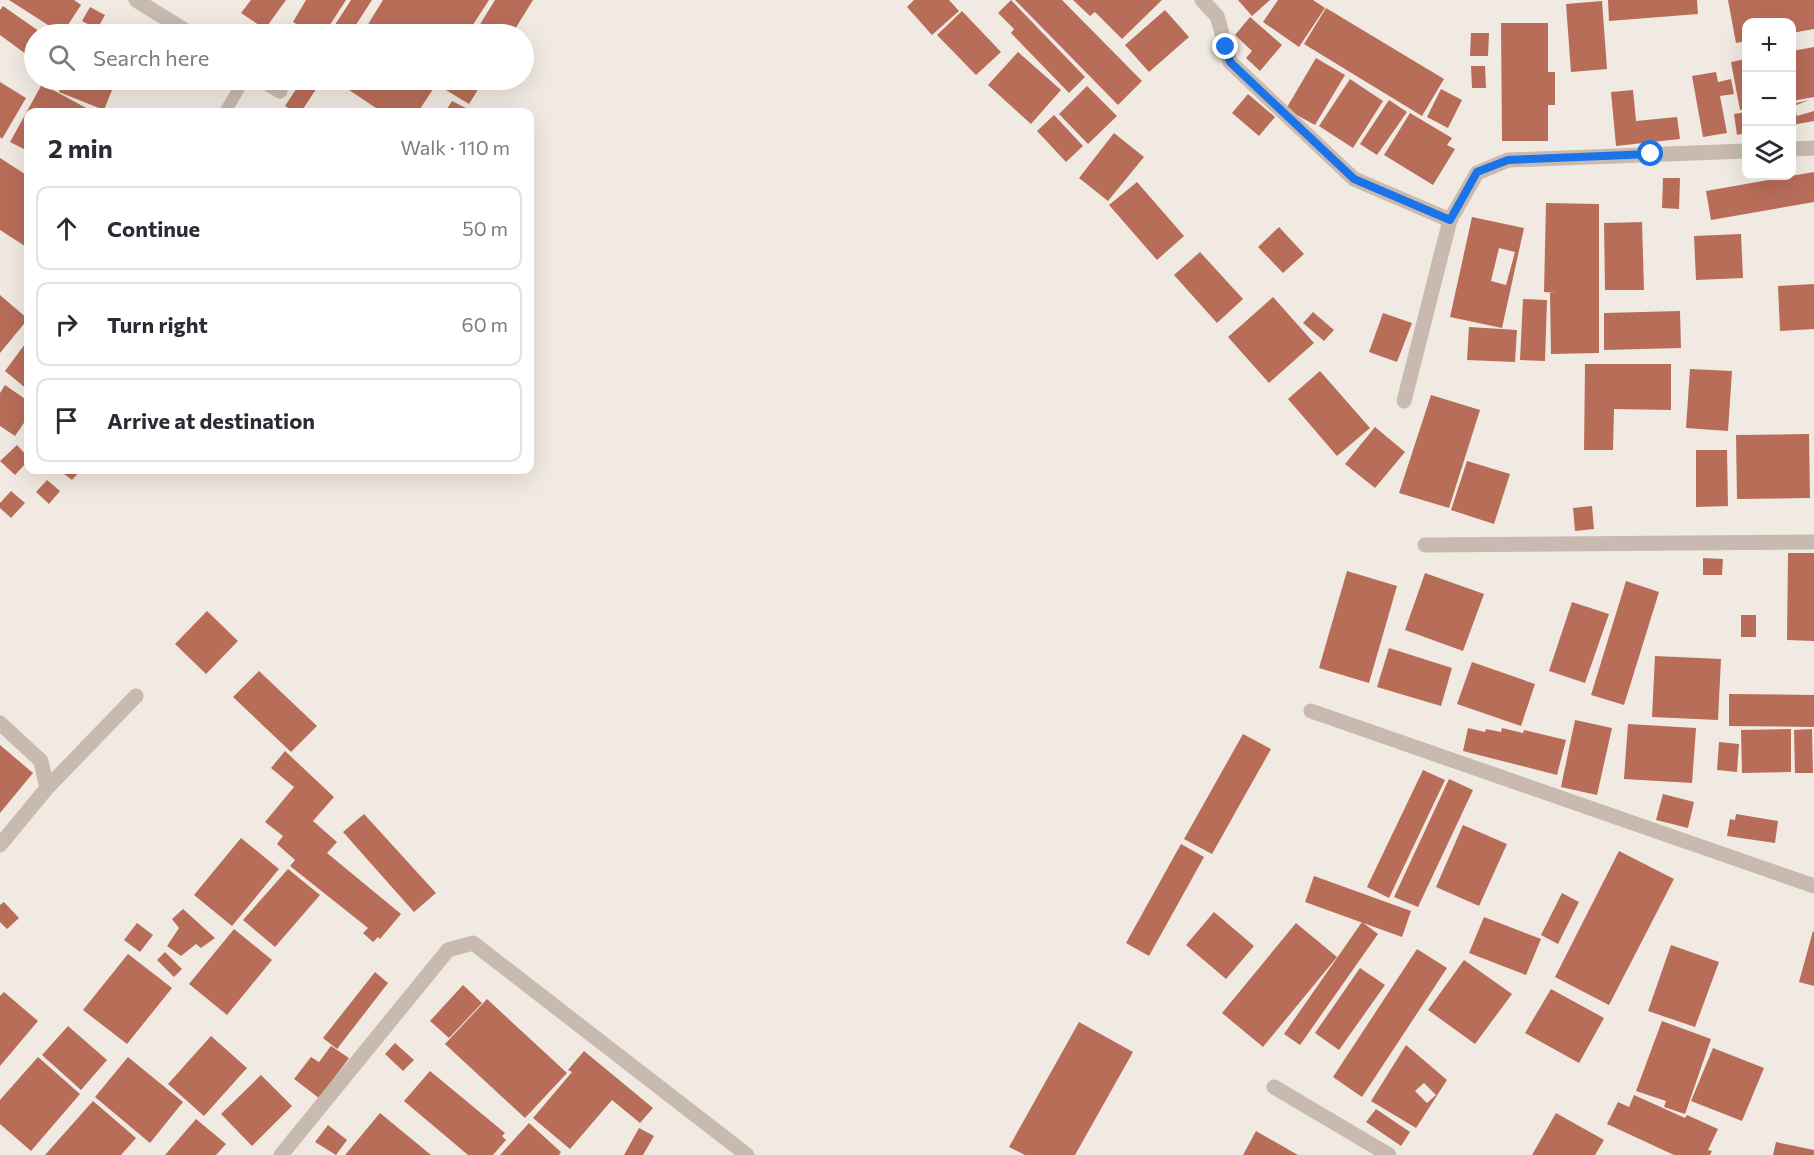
<!DOCTYPE html>
<html lang="en">
<head>
<meta charset="utf-8">
<style>
  :root { --surface:#fff; --page:#f7f7f7; --text:#2b2b33; --muted:#7c7c81; --line:#e1e1e2 }
  body { margin:0; font-family:Commissioner,sans-serif; background:var(--page); color:var(--text) }
  .controls { position:absolute; right:18px; top:18px; display:grid; overflow:hidden; border-radius:12px; box-shadow:0 6px 24px #0002 }
  .controls button { width:54px; height:54px; display:grid; place-items:center; padding:0; border:0; border-bottom:2px solid var(--line); background:var(--surface); color:var(--text); font:30px sans-serif }
  .stop { position:absolute; width:18px; height:18px; margin:-14px; border:4px solid #1a73e8; border-radius:50%; background:#fff }
  .stop.end { background:#1a73e8; border-color:#fff; box-shadow:0 2px 6px #0008 }
  .list { margin:0; padding:0; list-style:none }
  h2 { display:flex; justify-content:space-between; align-items:center; height:78px; margin:0; padding:0 24px; font-size:26px }
  h2 small { font-size:20px; font-weight:400; color:var(--muted) }
  .list li { display:grid; grid-template-columns:39px 1fr auto; gap:18px; align-items:center; box-sizing:border-box; height:84px; margin:0 12px 12px; padding:0 12px; border:2px solid var(--line); border-radius:12px }
  .list b { display:block; font-size:22px; white-space:nowrap }
  .list em { font-size:20px; font-style:normal; color:var(--muted) }
  .icon { flex:none; width:33px; height:33px; fill:none; stroke:currentColor; stroke-width:2; stroke-linecap:round; stroke-linejoin:round }
  .map { position:relative; flex:none; width:1814px; height:1155px; overflow:hidden }
  .search { position:absolute; background:var(--surface); box-shadow:0 6px 24px #0002; left:24px; top:24px; width:510px; height:66px; display:flex; align-items:center; gap:15px; box-sizing:border-box; padding:0 21px; border-radius:33px; color:var(--muted); font-size:22px }
  .panel { position:absolute; background:var(--surface); box-shadow:0 6px 24px #0002; left:24px; top:108px; width:510px; height:366px; border-radius:12px }
  .map>svg:first-child { display:block }
  .building { fill:#b86d59; fill-rule:evenodd }
  .lines { fill:none; stroke-linecap:round; stroke-linejoin:round }
  .lane { stroke:#c8baaf; stroke-width:12 }
  .street { stroke:#c8baaf; stroke-width:15 }
  .route { stroke:#1a73e8; stroke-width:8 }
</style>
</head>
<body>
<div class="map">
<svg width="1814" height="1155" viewBox="0 0 1814 1155">
  <rect width="100%" height="100%" fill="#f1eae2"/>
  <!-- building -->
  <g class="building">
    <polygon points="9,0 74,0 81,5 62,34"/>
    <polygon points="251,0 286,0 265,29 241,13"/>
    <polygon points="306,0 346,0 324,34 313,34 293,22"/>
    <polygon points="351,0 372,0 350,34 329,34"/>
    <polygon points="383,0 489,0 467,34 362,34"/>
    <polygon points="495,0 533,0 512,34 474,34"/>
    <polygon points="914,0 949,0 959,11 932,35 907,7"/>
    <polygon points="1011,0 1085,77 1069,93 1011,33 1014,29 998,13"/>
    <polygon points="1015,0 1062,0 1142,81 1118,105"/>
    <polygon points="1073,0 1162,0 1122,39 1095,12 1090,16"/>
    <polygon points="1238,0 1270,0 1252,16"/>
    <polygon points="1278,0 1313,0 1325,8 1299,47 1263,22"/>
    <polygon points="1608,0 1697,0 1698,14 1609,21"/>
    <polygon points="1728,0 1814,0 1814,29 1792,33 1792,22 1746,22 1746,41 1736,43"/>
    <polygon points="1602,1 1607,69 1571,72 1566,4"/>
    <polygon points="3,6 43,34 34,34 34,60 0,35 0,10"/>
    <polygon points="90,7 105,15 97,29 82,21"/>
    <polygon points="1326,8 1444,79 1422,116 1304,44"/>
    <polygon points="1165,10 1189,37 1149,72 1125,45"/>
    <polygon points="962,11 1001,52 976,75 937,35"/>
    <polygon points="1250,17 1282,45 1260,71 1246,58 1252,51 1235,35"/>
    <polygon points="1501,23 1548,23 1548,72 1555,72 1555,105 1548,105 1548,141 1502,141"/>
    <polygon points="1471,33 1489,33 1488,56 1470,56"/>
    <polygon points="1814,47 1814,97 1792,101 1792,51"/>
    <polygon points="1018,52 1061,90 1031,124 988,85"/>
    <polygon points="1316,58 1345,75 1315,125 1286,109"/>
    <polygon points="1746,59 1746,109 1740,110 1731,62"/>
    <polygon points="1471,66 1485,66 1486,88 1472,88"/>
    <polygon points="1716,72 1718,82 1731,79 1734,94 1720,96 1727,133 1703,137 1692,76"/>
    <polygon points="1350,79 1383,101 1353,148 1319,126"/>
    <polygon points="64,80 116,80 104,110 59,92"/>
    <polygon points="302,80 322,80 301,112 295,112 285,106"/>
    <polygon points="334,80 439,80 418,112 382,112"/>
    <polygon points="445,80 484,80 469,104 441,87"/>
    <polygon points="0,82 26,98 2,139 0,137"/>
    <polygon points="42,84 88,109 86,112 28,112 28,151 10,142"/>
    <polygon points="1087,86 1117,116 1088,144 1059,114"/>
    <polygon points="1441,89 1462,100 1448,128 1427,117"/>
    <polygon points="1633,90 1636,121 1677,117 1680,139 1616,146 1611,92"/>
    <polygon points="1248,94 1275,117 1259,136 1232,113"/>
    <polygon points="1389,100 1407,112 1377,155 1360,144"/>
    <polygon points="1809,100 1794,106 1797,116 1814,111 1814,121 1792,125 1792,104"/>
    <polygon points="452,101 466,108 463,112 445,112"/>
    <polygon points="1746,112 1746,133 1737,135 1734,114"/>
    <polygon points="1410,113 1452,138 1447,145 1455,149 1433,185 1384,155"/>
    <polygon points="1054,115 1083,146 1066,162 1037,131"/>
    <polygon points="1114,133 1144,157 1108,201 1079,178"/>
    <polygon points="0,158 28,176 28,248 0,230"/>
    <polygon points="1814,172 1814,202 1711,220 1706,191"/>
    <polygon points="1663,178 1680,178 1679,209 1662,208"/>
    <polygon points="1137,182 1184,236 1157,260 1109,205"/>
    <polygon points="1546,203 1599,204 1599,353 1551,354 1550,293 1556,293 1544,292"/>
    <path d="M1472,217L1524,228L1502,328L1450,317ZM1499,248L1515,252L1506,285L1491,281Z"/>
    <polygon points="1642,222 1644,290 1605,290 1604,223"/>
    <polygon points="1279,227 1304,254 1283,273 1258,247"/>
    <polygon points="1741,234 1743,278 1696,280 1694,236"/>
    <polygon points="1200,252 1243,299 1217,323 1174,275"/>
    <polygon points="1814,284 1814,329 1780,331 1778,286"/>
    <polygon points="0,295 28,319 0,353"/>
    <polygon points="1273,297 1314,343 1269,383 1228,337"/>
    <polygon points="1523,299 1547,300 1545,361 1520,360"/>
    <polygon points="1680,311 1681,348 1604,350 1604,313"/>
    <polygon points="1313,312 1334,330 1324,341 1303,323"/>
    <polygon points="1383,313 1412,323 1397,362 1369,352"/>
    <polygon points="1469,327 1517,330 1515,362 1467,360"/>
    <polygon points="28,340 28,390 5,371"/>
    <polygon points="1585,364 1671,364 1671,410 1614,409 1613,450 1584,450"/>
    <polygon points="1690,369 1732,371 1728,431 1686,428"/>
    <polygon points="1320,371 1370,428 1337,456 1288,399"/>
    <polygon points="5,385 28,401 28,417 15,436 0,426 0,393"/>
    <polygon points="1431,395 1480,410 1449,508 1399,493"/>
    <polygon points="1375,427 1405,452 1375,488 1345,464"/>
    <polygon points="1809,434 1810,498 1737,499 1736,435"/>
    <polygon points="17,445 28,457 28,461 15,475 0,461"/>
    <polygon points="1696,450 1727,450 1728,506 1696,507"/>
    <polygon points="1467,461 1510,474 1494,524 1451,510"/>
    <polygon points="59,470 81,470 72,480"/>
    <polygon points="47,480 60,491 49,504 36,492"/>
    <polygon points="11,491 25,503 11,518 0,508 0,503"/>
    <polygon points="1592,506 1594,529 1575,531 1573,508"/>
    <polygon points="1788,553 1814,553 1814,641 1787,640"/>
    <polygon points="1703,558 1723,559 1722,575 1703,575"/>
    <polygon points="1347,571 1397,586 1369,683 1319,668"/>
    <polygon points="1425,573 1484,594 1463,651 1405,630"/>
    <polygon points="1626,581 1659,592 1624,705 1591,695"/>
    <polygon points="1572,602 1609,614 1585,683 1549,671"/>
    <polygon points="207,611 238,641 206,674 175,644"/>
    <rect x="1741" y="615" width="15" height="22"/>
    <polygon points="1389,648 1452,668 1441,706 1377,687"/>
    <polygon points="1655,656 1721,659 1718,720 1652,717"/>
    <polygon points="1472,662 1535,684 1521,726 1457,704"/>
    <polygon points="259,671 317,726 291,752 233,697"/>
    <polygon points="1729,694 1814,695 1814,727 1729,726"/>
    <polygon points="1575,720 1612,728 1597,795 1561,787"/>
    <polygon points="1628,724 1696,728 1692,783 1624,779"/>
    <polygon points="1468,728 1485,732 1486,729 1501,732 1502,728 1523,733 1524,730 1566,740 1557,775 1463,751"/>
    <polygon points="1791,729 1791,772 1742,773 1741,730"/>
    <polygon points="1812,729 1813,773 1795,773 1794,730"/>
    <polygon points="1243,734 1271,749 1212,854 1184,839"/>
    <polygon points="1719,742 1739,744 1737,772 1717,770"/>
    <polygon points="0,745 33,773 0,813"/>
    <polygon points="285,751 334,797 313,821 337,842 327,853 401,914 380,939 378,937 373,942 363,933 368,928 290,866 295,860 277,844 283,836 265,822 294,787 271,768"/>
    <polygon points="1423,770 1445,780 1389,898 1367,887"/>
    <polygon points="1449,779 1473,790 1418,907 1394,897"/>
    <polygon points="1663,794 1694,802 1688,828 1656,820"/>
    <polygon points="364,814 436,893 414,912 343,832"/>
    <polygon points="1736,814 1778,821 1775,843 1727,836 1730,819 1735,820"/>
    <polygon points="1463,825 1507,844 1479,906 1436,887"/>
    <polygon points="241,838 279,869 232,926 194,895"/>
    <polygon points="1181,844 1204,857 1149,956 1126,943"/>
    <polygon points="1619,851 1674,879 1609,1005 1555,977"/>
    <polygon points="288,869 320,895 275,947 243,920"/>
    <polygon points="1314,876 1411,911 1402,937 1305,902"/>
    <polygon points="1562,893 1579,902 1558,944 1541,935"/>
    <polygon points="4,902 19,918 7,929 0,922 0,905"/>
    <polygon points="183,909 215,938 201,948 196,944 181,956 167,946 179,928 172,919"/>
    <polygon points="1214,912 1254,946 1226,979 1186,945"/>
    <polygon points="1484,917 1541,939 1526,975 1469,953"/>
    <polygon points="1362,922 1378,934 1300,1045 1284,1034"/>
    <polygon points="137,923 153,935 140,952 124,940"/>
    <polygon points="1296,923 1337,957 1263,1047 1222,1013"/>
    <polygon points="234,929 272,960 227,1015 189,984"/>
    <polygon points="1813,931 1814,932 1814,986 1799,982"/>
    <polygon points="1671,945 1719,962 1695,1027 1648,1011"/>
    <polygon points="1417,949 1447,968 1362,1097 1333,1077"/>
    <polygon points="165,952 182,969 174,977 157,960"/>
    <polygon points="128,954 172,988 127,1044 83,1010"/>
    <polygon points="1464,960 1512,994 1475,1044 1428,1010"/>
    <polygon points="1360,968 1385,985 1339,1050 1315,1033"/>
    <polygon points="375,972 388,983 337,1049 323,1038"/>
    <polygon points="463,985 482,1003 449,1038 430,1021"/>
    <polygon points="1551,989 1604,1018 1579,1063 1525,1033"/>
    <polygon points="4,992 38,1021 0,1066 0,996"/>
    <polygon points="487,999 567,1073 525,1118 445,1044"/>
    <polygon points="1662,1021 1711,1039 1685,1114 1664,1107 1666,1101 1636,1091"/>
    <polygon points="1079,1022 1133,1052 1075,1155 1025,1155 1009,1147"/>
    <polygon points="68,1026 107,1060 81,1090 42,1055"/>
    <polygon points="211,1036 247,1068 204,1116 168,1084"/>
    <polygon points="395,1043 414,1060 403,1071 385,1054"/>
    <path d="M1406,1045L1447,1080L1416,1128L1371,1101ZM1424,1083L1436,1095L1427,1103L1415,1091Z"/>
    <polygon points="331,1046 349,1058 319,1098 294,1079 311,1057 319,1062"/>
    <polygon points="1713,1048 1764,1068 1742,1121 1691,1101"/>
    <polygon points="584,1051 653,1108 640,1123 612,1100 570,1149 533,1118 572,1072 568,1070"/>
    <polygon points="38,1057 80,1094 31,1151 0,1124 0,1100"/>
    <polygon points="128,1057 183,1102 150,1143 95,1097"/>
    <polygon points="430,1071 505,1133 502,1136 506,1140 493,1155 468,1155 404,1101"/>
    <polygon points="261,1075 292,1106 252,1146 221,1114"/>
    <polygon points="1634,1095 1685,1118 1687,1115 1718,1129 1708,1150 1712,1151 1710,1155 1674,1155 1607,1124 1618,1102 1629,1107"/>
    <polygon points="93,1101 136,1138 121,1155 45,1155"/>
    <polygon points="1376,1109 1410,1132 1401,1146 1366,1122"/>
    <polygon points="380,1113 431,1155 345,1155"/>
    <polygon points="1556,1113 1604,1140 1595,1155 1532,1155"/>
    <polygon points="196,1119 226,1144 216,1155 165,1155"/>
    <polygon points="529,1123 561,1152 559,1155 500,1155"/>
    <polygon points="328,1125 347,1140 336,1155 315,1142"/>
    <polygon points="639,1128 654,1136 643,1155 624,1155"/>
    <polygon points="1256,1131 1298,1155 1243,1155"/>
    <polygon points="1776,1142 1814,1150 1814,1155 1773,1155"/>
  </g>
  <g class="lines">
    <!-- lane -->
    <polyline class="lane" points="225,112 244,80"/>
    <!-- street -->
    <g class="street">
      <polyline points="136,0 191,34"/>
      <polyline points="1202,0 1217,16 1230,62 1354,179 1450,220"/>
      <polyline points="262,80 280,91"/>
      <polyline points="1792,149 1814,148"/>
      <polyline points="1404,401 1450,220 1477,173 1508,160 1746,151"/>
      <polyline points="1425,545 1814,542"/>
      <polyline points="1311,711 1814,886"/>
      <polyline points="0,723 41,761 47,788"/>
      <polyline points="0,845 47,788 136,696"/>
      <polyline points="1274,1087 1389,1155"/>
      <polyline points="281,1155 448,950 473,943 747,1155"/>
    </g>
  </g>
  <g class="lines">
    <!-- route -->
    <polyline class="route" points="1226,47 1230,62 1354,179 1450,220 1477,172 1508,160 1651,154"/>
  </g>
</svg>
<div class="controls">
<button>+</button>
<button>−</button>
<button><svg class="icon" aria-label="layers" viewBox="0 0 24 24"><path d="M12 4l9 5-9 5-9-5zM3 14l9 5 9-5"/></svg></button>
</div>
<div class="stop" style="left:1651px;top:154px"></div>
<div class="stop end" style="left:1226px;top:47px"></div>
<div class="search"><svg class="icon" aria-label="search" viewBox="0 0 24 24"><circle cx="10" cy="10" r="6"/><path d="M15 15l6 6"/></svg>Search here</div>
<section class="panel">
<h2>2 min<small>Walk · 110 m</small></h2>
<ul class="list">
<li><svg class="icon" aria-label="ahead" viewBox="0 0 24 24"><path d="M12 20V5M6 11l6-6 6 6"/></svg><div><b>Continue</b></div><em>50 m</em></li>
<li><svg class="icon" aria-label="right" viewBox="0 0 24 24"><path d="M7 20v-9h11M14 6l5 5-5 5"/></svg><div><b>Turn right</b></div><em>60 m</em></li>
<li><svg class="icon" aria-label="arrive" viewBox="0 0 24 24"><path d="M6 21V4h12l-3 4 3 4H6"/></svg><div><b>Arrive at destination</b></div></li>
</ul>
</section>
</div>
</body>
</html>
